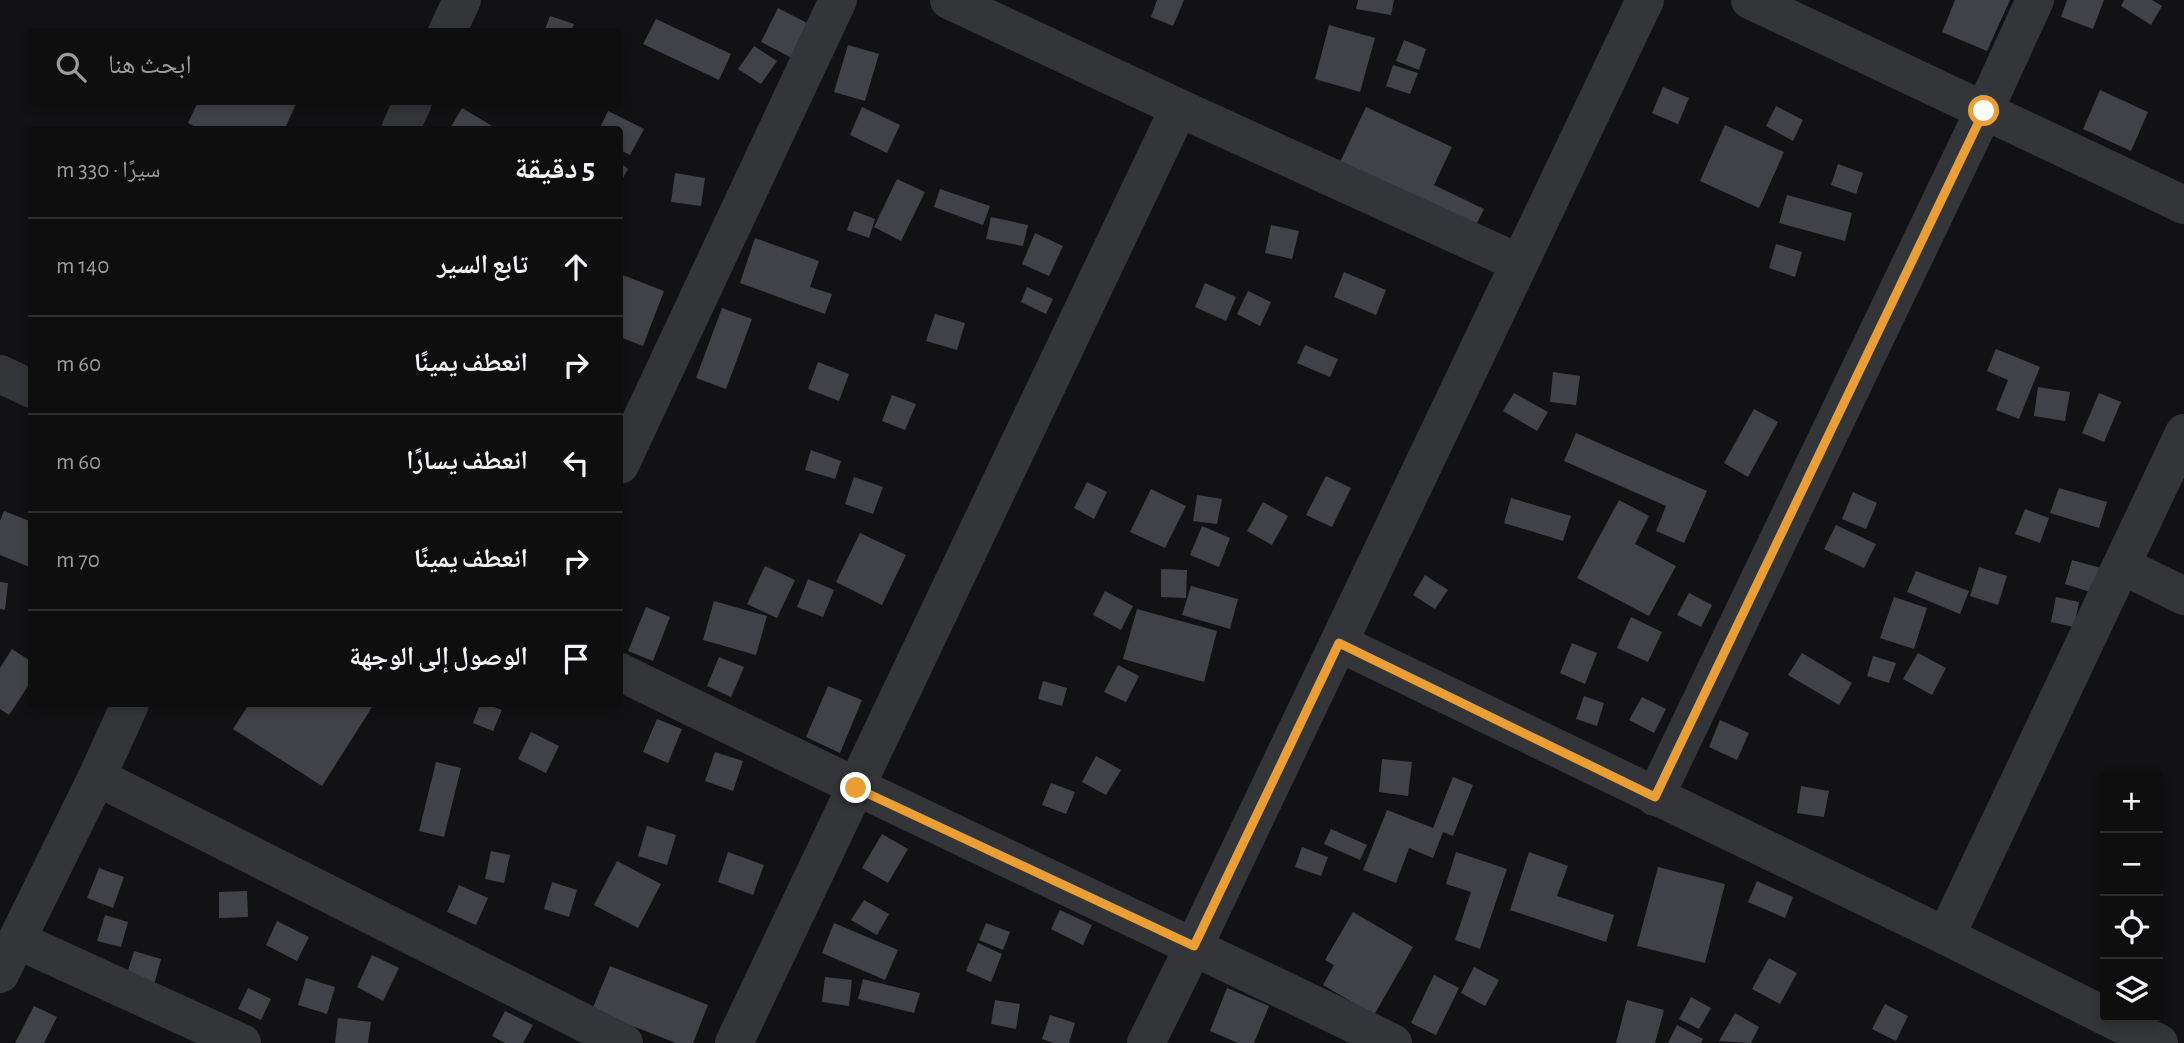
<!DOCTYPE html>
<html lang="ar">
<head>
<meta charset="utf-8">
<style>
  :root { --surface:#0e0e0f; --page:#171718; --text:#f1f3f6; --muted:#9b9c9e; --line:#2e2e2f }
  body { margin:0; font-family:"Alegreya Sans","Noto Naskh Arabic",sans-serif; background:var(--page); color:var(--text); direction:rtl }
  .controls { position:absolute; right:21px; bottom:21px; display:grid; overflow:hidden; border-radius:7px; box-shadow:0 4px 10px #0003 }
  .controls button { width:63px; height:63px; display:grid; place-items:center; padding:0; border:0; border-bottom:2px solid var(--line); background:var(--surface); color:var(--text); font:35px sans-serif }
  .stop { position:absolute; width:21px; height:21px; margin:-16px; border:5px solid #e99f35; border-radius:50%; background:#fff }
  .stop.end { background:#e99f35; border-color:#fff; box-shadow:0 2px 7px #0008 }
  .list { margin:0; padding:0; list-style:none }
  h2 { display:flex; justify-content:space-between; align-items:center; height:91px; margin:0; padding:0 28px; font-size:30px }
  h2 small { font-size:23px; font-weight:400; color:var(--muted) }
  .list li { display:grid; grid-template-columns:46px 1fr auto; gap:21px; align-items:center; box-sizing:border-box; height:98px; padding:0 28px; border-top:2px solid var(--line) }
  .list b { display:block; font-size:26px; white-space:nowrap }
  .list em { font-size:23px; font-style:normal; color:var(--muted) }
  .icon { flex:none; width:38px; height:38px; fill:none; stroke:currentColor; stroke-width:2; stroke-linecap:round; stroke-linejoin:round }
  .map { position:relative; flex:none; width:2184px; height:1043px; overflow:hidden; direction:ltr }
  .search { position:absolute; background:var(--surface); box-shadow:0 4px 10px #0003; left:28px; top:28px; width:595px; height:77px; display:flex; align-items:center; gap:18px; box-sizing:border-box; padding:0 24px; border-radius:7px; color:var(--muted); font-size:26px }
  .panel { position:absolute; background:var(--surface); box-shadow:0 4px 10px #0003; left:28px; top:126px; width:595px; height:581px; border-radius:7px; direction:rtl }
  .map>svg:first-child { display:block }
  .building { fill:#414247 }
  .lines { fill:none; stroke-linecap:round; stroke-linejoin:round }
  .minor { stroke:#333538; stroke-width:38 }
  .route { stroke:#e99f35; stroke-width:9 }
</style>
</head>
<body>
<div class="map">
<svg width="2184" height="1043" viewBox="0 0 2184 1043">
  <rect width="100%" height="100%" fill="#121214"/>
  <!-- building -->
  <g class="building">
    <polygon points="1157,0 1184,0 1173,26 1151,17"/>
    <polygon points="1358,0 1394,0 1391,15 1356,9"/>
    <polygon points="1955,0 2010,0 1987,51 1942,32"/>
    <polygon points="2067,0 2104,0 2093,29 2061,17"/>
    <polygon points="2124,0 2152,0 2162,6 2151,25 2121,6"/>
    <polygon points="778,8 811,25 794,59 761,42"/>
    <polygon points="550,16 574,24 571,32 544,32"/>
    <polygon points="656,19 731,54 719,80 643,44"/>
    <polygon points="1329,25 1375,38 1360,92 1315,79"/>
    <polygon points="1404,40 1426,49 1419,70 1396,61"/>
    <polygon points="848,45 879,54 865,101 834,92"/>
    <polygon points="754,46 777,61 761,84 738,69"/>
    <polygon points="1393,65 1418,73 1410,94 1386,86"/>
    <polygon points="1663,87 1689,98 1678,124 1652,113"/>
    <polygon points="2100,90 2148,112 2131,151 2083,129"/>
    <polygon points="198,102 297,102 284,130 202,130 188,123"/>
    <polygon points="1776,106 1803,120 1793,141 1766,126"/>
    <polygon points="862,107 900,125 887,153 850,135"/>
    <polygon points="1366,107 1452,147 1434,185 1484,209 1469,239 1334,175"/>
    <polygon points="462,108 499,130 449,130"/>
    <polygon points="608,111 644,129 630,155 620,150 620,130 599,130"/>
    <polygon points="1725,125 1784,152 1759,208 1700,181"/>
    <polygon points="620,163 628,169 620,183"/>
    <polygon points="1838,164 1863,173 1856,194 1831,185"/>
    <polygon points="675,173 705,178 701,206 671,202"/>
    <polygon points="897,179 925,192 901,241 874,227"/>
    <polygon points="940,189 990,206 983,225 934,207"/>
    <polygon points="1787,195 1852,213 1845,241 1779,223"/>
    <polygon points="854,211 875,219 869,238 847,230"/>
    <polygon points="991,217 1028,225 1023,246 986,239"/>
    <polygon points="1271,225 1299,231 1292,259 1265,253"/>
    <polygon points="1035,233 1063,246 1049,276 1022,264"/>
    <polygon points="755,238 819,261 810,287 832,294 825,314 740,283"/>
    <polygon points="1776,244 1802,252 1795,277 1769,268"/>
    <polygon points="1344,272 1386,290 1376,315 1334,297"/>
    <polygon points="620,274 664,291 643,346 620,337"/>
    <polygon points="1205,283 1236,297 1226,321 1195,307"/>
    <polygon points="1027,287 1053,299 1046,314 1021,302"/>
    <polygon points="1248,291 1271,302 1260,326 1237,314"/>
    <polygon points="722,308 752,319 726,389 696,378"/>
    <polygon points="935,314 965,323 957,350 926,341"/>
    <polygon points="1305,345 1338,359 1330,377 1297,363"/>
    <polygon points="1996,349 2040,367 2019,419 1996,410 2008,380 1987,371"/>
    <polygon points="818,362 849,374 839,401 808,389"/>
    <polygon points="1553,372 1580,376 1576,405 1550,402"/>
    <polygon points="2038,387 2070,392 2065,421 2034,416"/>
    <polygon points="1514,393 1548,412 1537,431 1503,411"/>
    <polygon points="2099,393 2121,402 2104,442 2082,433"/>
    <polygon points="892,395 916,404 905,430 882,421"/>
    <polygon points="1754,409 1778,422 1748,477 1724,463"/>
    <polygon points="1576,433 1707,491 1684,543 1656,531 1666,506 1564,461"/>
    <polygon points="811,450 841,461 835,479 805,470"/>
    <polygon points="1326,476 1351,488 1332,527 1306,515"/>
    <polygon points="854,477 883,487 873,514 845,504"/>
    <polygon points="1087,482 1107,492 1094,519 1074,508"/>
    <polygon points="2059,488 2107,502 2099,528 2050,513"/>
    <polygon points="1151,489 1186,506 1165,548 1130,532"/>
    <polygon points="1853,492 1877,503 1866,529 1842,519"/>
    <polygon points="1197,495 1222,499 1217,524 1193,521"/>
    <polygon points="1511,498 1571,516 1563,541 1504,523"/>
    <polygon points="1619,500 1649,516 1635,544 1676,566 1649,616 1577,578"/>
    <polygon points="1263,502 1288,516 1272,545 1247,531"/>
    <polygon points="2025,509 2049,518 2040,543 2015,534"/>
    <polygon points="4,511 32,522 32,542 29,548 32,549 32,568 0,555 0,521"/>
    <polygon points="1836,525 1876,544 1864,568 1824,549"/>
    <polygon points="1202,526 1230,538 1219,567 1190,555"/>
    <polygon points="860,533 906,555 882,605 836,582"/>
    <polygon points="2072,560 2101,568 2093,593 2065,584"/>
    <polygon points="765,566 795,580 777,618 747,604"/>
    <polygon points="1979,567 2007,576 1998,605 1970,596"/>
    <polygon points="1161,569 1187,570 1186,598 1161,597"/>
    <polygon points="1916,571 1969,591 1960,614 1907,592"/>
    <polygon points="1425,575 1448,590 1435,609 1413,595"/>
    <polygon points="808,579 834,590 823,617 797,607"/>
    <polygon points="0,582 8,583 5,610 0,609"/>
    <polygon points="1191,586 1238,599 1230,629 1182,615"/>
    <polygon points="1105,591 1133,606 1121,630 1093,615"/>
    <polygon points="1689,593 1712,605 1701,627 1677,615"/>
    <polygon points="1894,597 1927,608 1914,649 1880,638"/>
    <polygon points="2056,597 2079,602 2074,627 2051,622"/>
    <polygon points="714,601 767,616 756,655 703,640"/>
    <polygon points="646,607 670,617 653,661 628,651"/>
    <polygon points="1137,609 1217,631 1204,682 1123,659"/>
    <polygon points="1631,617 1662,632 1648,662 1617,648"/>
    <polygon points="1572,643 1597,653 1585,684 1560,673"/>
    <polygon points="12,649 32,662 32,680 9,715 0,709 0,668"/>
    <polygon points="1802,653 1852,683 1839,705 1788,675"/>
    <polygon points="1918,653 1946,668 1932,695 1903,679"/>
    <polygon points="1873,656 1896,663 1889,683 1867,676"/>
    <polygon points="719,657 744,667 731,697 707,686"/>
    <polygon points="1118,665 1139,676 1126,702 1104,692"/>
    <polygon points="1043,681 1067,688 1062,706 1038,699"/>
    <polygon points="828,686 862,700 840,753 806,737"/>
    <polygon points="1584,696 1604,703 1597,726 1576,719"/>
    <polygon points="1642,697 1666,709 1654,733 1629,720"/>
    <polygon points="249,704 374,704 322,786 233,729"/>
    <polygon points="480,704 486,704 502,710 493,731 473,723"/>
    <polygon points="657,719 682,729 668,763 643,752"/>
    <polygon points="1720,720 1749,733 1737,760 1709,747"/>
    <polygon points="531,732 559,746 546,773 518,759"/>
    <polygon points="715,752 743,761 733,791 705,781"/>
    <polygon points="1096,756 1121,770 1106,795 1082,782"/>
    <polygon points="1382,759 1412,762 1408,796 1379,792"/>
    <polygon points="436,762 461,768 444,837 419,831"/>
    <polygon points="1453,777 1473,785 1453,836 1443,832 1433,858 1409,848 1396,883 1363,870 1387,810 1433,828"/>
    <polygon points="1051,783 1075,792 1066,814 1042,805"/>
    <polygon points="1801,786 1829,791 1824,817 1797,813"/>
    <polygon points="647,826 676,835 667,865 638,856"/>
    <polygon points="1331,829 1367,845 1360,860 1324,844"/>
    <polygon points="882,834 908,849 888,883 862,868"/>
    <polygon points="1302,847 1328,857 1321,876 1295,867"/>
    <polygon points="491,851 510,855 504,883 485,879"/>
    <polygon points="728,852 764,865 753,895 718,882"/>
    <polygon points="1456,852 1507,869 1480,949 1455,940 1471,892 1446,884"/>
    <polygon points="1529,852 1568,866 1557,896 1614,915 1606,942 1510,910"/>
    <polygon points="617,861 661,884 638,928 594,905"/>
    <polygon points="1658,867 1725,884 1705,963 1637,946"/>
    <polygon points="99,868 124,877 113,908 87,898"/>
    <polygon points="1757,881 1793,897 1785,918 1748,902"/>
    <polygon points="552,882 577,890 569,917 544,909"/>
    <polygon points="459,885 488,898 476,925 447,912"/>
    <polygon points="247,891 248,917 219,918 219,892"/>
    <polygon points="864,900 889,914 877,935 851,920"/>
    <polygon points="1060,910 1092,925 1083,945 1051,929"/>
    <polygon points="1353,912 1413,947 1374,1015 1323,985 1334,965 1325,960"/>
    <polygon points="105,915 128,922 121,947 97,941"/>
    <polygon points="277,921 309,937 297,961 266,945"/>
    <polygon points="834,923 898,950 885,980 822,953"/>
    <polygon points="986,923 1010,932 1003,950 979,940"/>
    <polygon points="978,943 1002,954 991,982 966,971"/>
    <polygon points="134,951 161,959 154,985 126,977"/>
    <polygon points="372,955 399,968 383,1001 357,987"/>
    <polygon points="1769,958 1797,973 1780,1004 1752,989"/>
    <polygon points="610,966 708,1005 693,1043 676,1043 592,1010"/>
    <polygon points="1474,967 1499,980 1485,1006 1461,993"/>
    <polygon points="1434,975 1459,988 1436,1035 1411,1023"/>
    <polygon points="825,977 852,980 849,1006 822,1002"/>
    <polygon points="306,978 335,987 327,1014 298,1005"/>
    <polygon points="863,979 920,993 914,1013 858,999"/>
    <polygon points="248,988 271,999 261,1020 238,1009"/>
    <polygon points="1227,988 1269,1006 1254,1043 1238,1043 1210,1031"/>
    <polygon points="1691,997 1711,1008 1699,1029 1679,1019"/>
    <polygon points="995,1000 1020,1004 1016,1029 991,1024"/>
    <polygon points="1627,1000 1664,1010 1655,1043 1616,1043"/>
    <polygon points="1885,1004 1908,1016 1896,1041 1872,1029"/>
    <polygon points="34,1006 57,1017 44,1043 15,1043"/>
    <polygon points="505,1011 533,1025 523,1043 505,1043 492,1036"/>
    <polygon points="1735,1013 1759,1027 1751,1043 1719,1041"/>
    <polygon points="1050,1015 1075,1023 1069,1043 1053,1043 1042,1039"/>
    <polygon points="338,1018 371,1022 368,1043 335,1043"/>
    <polygon points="1677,1025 1703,1039 1701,1043 1668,1043"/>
  </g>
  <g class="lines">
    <!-- minor -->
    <g class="minor">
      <polyline points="949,0 1179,108 1519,263"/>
      <polyline points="1750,0 2184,205"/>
      <polyline points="447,32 462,0"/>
      <polyline points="400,130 413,102"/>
      <polyline points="0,374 32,389"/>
      <polyline points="620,465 838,0"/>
      <polyline points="2123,566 2184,596"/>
      <polyline points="1339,643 1946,936 2105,1016"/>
      <path d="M620,672C876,798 1136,918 1393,1043"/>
      <polyline points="97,777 624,1043"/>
      <polyline points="1655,797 1984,111 2035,0"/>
      <polyline points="1946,936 2184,433"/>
      <polyline points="17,940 242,1043"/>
      <polyline points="0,974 97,777 130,704"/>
      <polyline points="2107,1017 2159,1043"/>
      <polyline points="734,1043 1179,108"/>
      <polyline points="1146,1043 1194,946 1645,0"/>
    </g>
  </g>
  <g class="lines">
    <!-- route -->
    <polyline class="route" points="856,788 1194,946 1339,643 1655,797 1984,111"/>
  </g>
</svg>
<div class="controls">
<button>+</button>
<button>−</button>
<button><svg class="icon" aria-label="locate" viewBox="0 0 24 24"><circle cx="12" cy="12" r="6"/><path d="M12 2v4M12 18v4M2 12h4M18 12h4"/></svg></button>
<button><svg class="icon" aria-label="layers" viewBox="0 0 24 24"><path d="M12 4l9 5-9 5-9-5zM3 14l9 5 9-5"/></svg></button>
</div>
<div class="stop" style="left:1984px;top:111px"></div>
<div class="stop end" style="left:856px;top:788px"></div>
<div class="search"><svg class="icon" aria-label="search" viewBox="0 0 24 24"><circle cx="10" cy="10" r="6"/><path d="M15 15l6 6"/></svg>ابحث هنا</div>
<section class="panel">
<h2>5 دقيقة<small>سيرًا · 330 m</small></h2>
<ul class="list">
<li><svg class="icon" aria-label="ahead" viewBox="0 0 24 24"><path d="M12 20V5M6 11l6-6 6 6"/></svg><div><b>تابع السير</b></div><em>140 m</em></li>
<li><svg class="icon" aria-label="right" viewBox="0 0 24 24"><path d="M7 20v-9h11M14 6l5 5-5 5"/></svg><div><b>انعطف يمينًا</b></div><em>60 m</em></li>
<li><svg class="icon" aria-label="left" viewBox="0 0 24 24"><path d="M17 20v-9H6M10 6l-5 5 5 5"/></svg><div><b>انعطف يسارًا</b></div><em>60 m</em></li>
<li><svg class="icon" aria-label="right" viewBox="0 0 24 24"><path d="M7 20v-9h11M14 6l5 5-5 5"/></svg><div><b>انعطف يمينًا</b></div><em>70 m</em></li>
<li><svg class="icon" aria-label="arrive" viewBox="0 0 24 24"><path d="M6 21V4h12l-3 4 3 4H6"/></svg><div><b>الوصول إلى الوجهة</b></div></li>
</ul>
</section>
</div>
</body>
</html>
